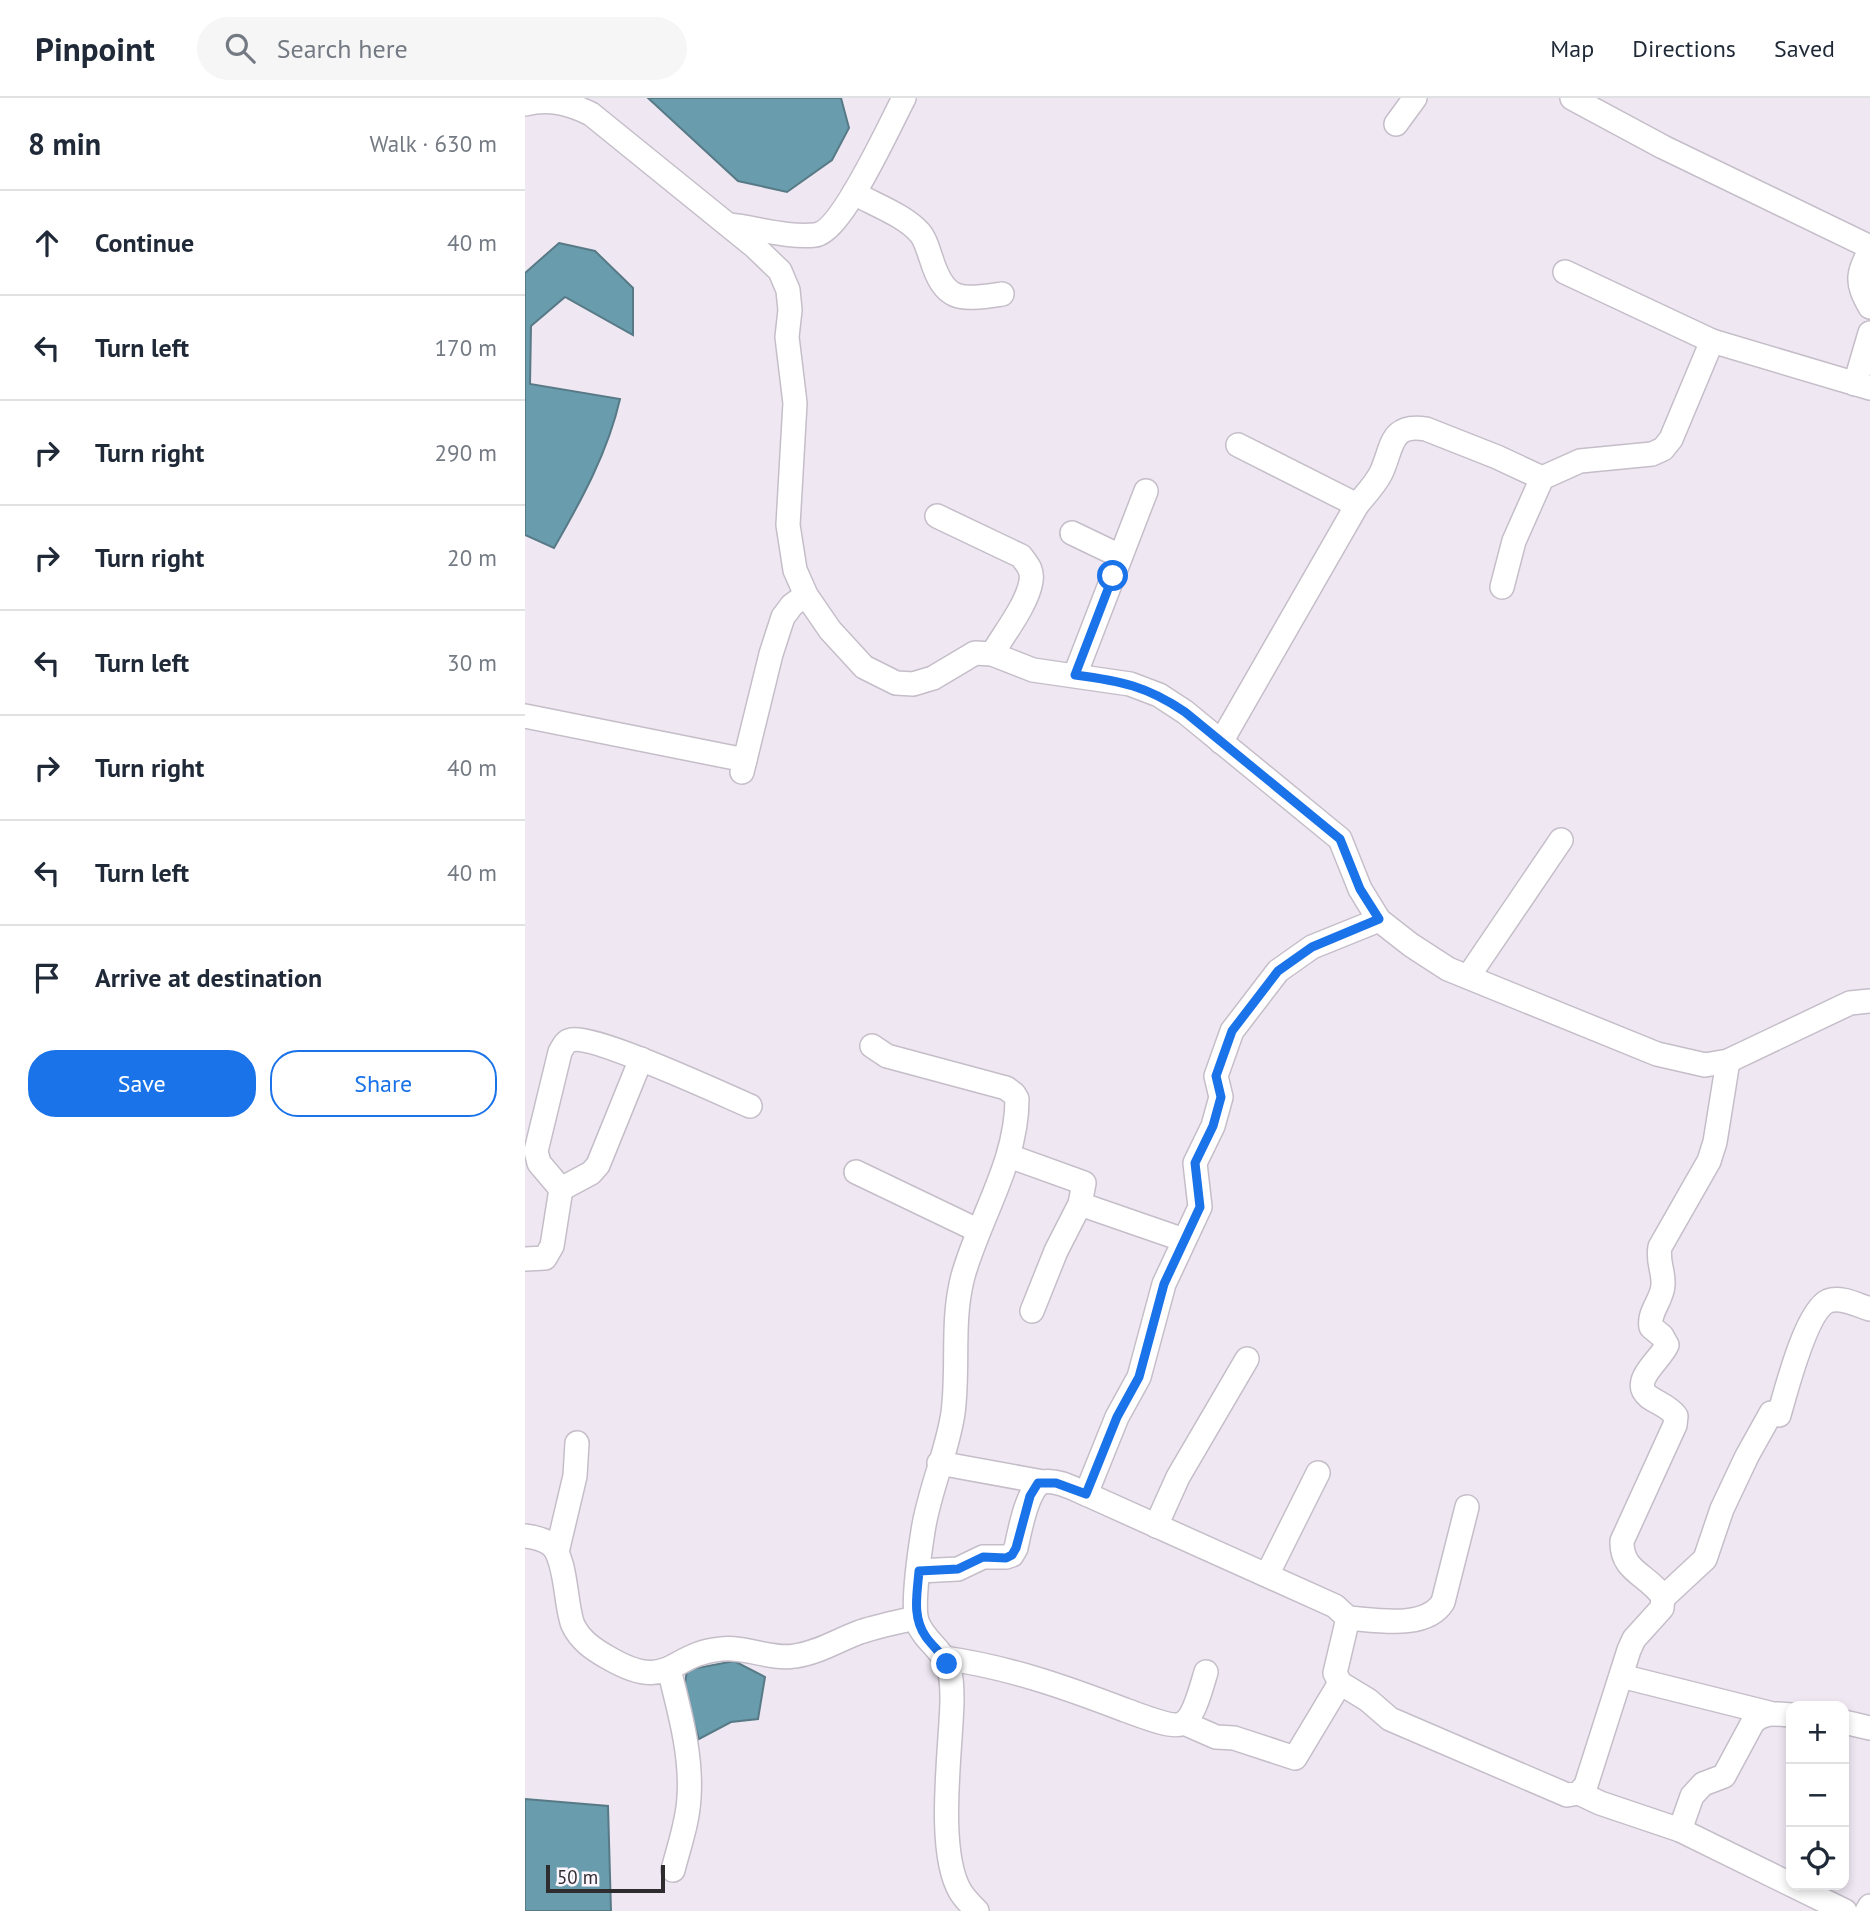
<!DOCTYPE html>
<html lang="en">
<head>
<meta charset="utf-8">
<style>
  :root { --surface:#fff; --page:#f6f6f7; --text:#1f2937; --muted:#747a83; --line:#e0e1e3; --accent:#1a73e8 }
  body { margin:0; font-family:"PT Sans",sans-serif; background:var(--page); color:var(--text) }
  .controls { position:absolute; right:21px; bottom:21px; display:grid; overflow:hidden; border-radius:14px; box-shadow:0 4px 10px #0003 }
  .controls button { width:63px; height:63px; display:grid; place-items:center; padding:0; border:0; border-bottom:2px solid var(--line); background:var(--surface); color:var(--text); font:35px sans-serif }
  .scale { position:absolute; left:21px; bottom:18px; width:119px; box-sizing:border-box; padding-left:7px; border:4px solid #2f2c30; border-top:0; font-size:19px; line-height:24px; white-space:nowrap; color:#2f2c30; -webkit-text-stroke:5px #fcf6ff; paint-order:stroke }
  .stop { position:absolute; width:21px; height:21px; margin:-16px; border:5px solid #1a73e8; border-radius:50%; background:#fff }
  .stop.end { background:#1a73e8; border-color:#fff; box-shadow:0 2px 7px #0008 }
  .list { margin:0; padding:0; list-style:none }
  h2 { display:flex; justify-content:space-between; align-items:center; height:91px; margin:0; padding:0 28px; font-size:30px }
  h2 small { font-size:23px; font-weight:400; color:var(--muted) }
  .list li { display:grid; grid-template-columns:46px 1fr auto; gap:21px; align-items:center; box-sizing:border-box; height:105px; padding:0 28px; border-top:2px solid var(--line) }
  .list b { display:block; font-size:26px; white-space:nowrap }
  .list em { font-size:23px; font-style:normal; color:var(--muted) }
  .actions { display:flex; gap:14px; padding:21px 28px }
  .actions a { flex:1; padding:16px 0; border:2px solid var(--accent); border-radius:28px; text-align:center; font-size:24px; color:var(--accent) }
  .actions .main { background:var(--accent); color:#fff }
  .icon { flex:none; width:38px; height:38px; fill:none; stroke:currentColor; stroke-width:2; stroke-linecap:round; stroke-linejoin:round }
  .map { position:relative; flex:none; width:1345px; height:1813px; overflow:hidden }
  header { display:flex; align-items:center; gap:42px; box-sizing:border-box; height:98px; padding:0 35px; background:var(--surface); border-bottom:2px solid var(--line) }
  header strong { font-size:33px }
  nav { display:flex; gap:38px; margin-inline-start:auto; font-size:24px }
  .search { width:490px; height:63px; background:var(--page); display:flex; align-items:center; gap:18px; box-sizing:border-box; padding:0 24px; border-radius:38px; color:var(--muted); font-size:26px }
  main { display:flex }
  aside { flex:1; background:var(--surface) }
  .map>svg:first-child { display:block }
  .water { fill:#699cac; stroke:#587a87; stroke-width:2 }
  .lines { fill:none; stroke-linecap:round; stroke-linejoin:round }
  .minor-casing { stroke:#c5bec9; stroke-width:26 }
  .minor { stroke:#fff; stroke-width:23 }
  .route { stroke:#1a73e8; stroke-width:9 }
</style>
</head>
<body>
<header>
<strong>Pinpoint</strong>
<div class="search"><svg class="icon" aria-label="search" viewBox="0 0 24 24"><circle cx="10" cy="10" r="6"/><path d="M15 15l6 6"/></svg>Search here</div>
<nav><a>Map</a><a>Directions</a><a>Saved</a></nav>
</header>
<main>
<aside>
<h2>8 min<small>Walk · 630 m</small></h2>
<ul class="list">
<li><svg class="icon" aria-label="ahead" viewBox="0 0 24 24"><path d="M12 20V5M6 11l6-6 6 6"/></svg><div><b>Continue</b></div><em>40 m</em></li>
<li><svg class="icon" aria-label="left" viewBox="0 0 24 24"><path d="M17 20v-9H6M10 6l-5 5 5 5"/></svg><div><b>Turn left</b></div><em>170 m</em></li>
<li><svg class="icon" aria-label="right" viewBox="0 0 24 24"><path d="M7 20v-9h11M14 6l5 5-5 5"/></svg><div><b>Turn right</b></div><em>290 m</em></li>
<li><svg class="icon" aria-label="right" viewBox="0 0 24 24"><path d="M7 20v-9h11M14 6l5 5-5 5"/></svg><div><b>Turn right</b></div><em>20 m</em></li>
<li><svg class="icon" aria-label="left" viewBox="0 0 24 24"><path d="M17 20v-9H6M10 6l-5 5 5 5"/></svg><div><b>Turn left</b></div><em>30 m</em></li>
<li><svg class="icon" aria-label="right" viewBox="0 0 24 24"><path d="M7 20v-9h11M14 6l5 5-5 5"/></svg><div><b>Turn right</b></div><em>40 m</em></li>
<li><svg class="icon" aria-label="left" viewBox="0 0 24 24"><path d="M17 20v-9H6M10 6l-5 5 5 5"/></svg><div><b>Turn left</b></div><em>40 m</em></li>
<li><svg class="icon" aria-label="arrive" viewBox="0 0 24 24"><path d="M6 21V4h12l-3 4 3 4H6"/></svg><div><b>Arrive at destination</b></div></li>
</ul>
<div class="actions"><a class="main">Save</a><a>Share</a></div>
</aside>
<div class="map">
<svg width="1345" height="1813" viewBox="0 0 1345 1813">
  <rect width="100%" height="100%" fill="#efe8f3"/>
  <!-- water -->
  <g class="water">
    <polygon points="123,0 316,0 324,30 307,62 262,94 213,83"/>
    <path d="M34,145L70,153L108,190V237L40,199L6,228L5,286L95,301C83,354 56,403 29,450L0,437V175Z"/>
    <polygon points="209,1563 240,1579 233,1621 206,1624 174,1641 159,1592 162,1572"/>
    <polygon points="0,1701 83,1708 86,1813 0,1813"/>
  </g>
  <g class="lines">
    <defs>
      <g id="minor">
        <polyline points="1047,0 1138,49 1345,149"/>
        <path d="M0,6C24,0 44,5 66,16L229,148L255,173L263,192L265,212L262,239L270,305L263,427L270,472L281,497L305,532L339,569L371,585L388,586L408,580L450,555L467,556L508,572L605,586L634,597L660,614L815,741L835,791L854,822L886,847L923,871L1132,956L1180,967L1203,963L1325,905L1345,903"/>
        <polyline points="871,26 890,0"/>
        <path d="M329,95C350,107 379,117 395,135C401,142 403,152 406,160C420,205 435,202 477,196"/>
        <path d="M205,127C230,130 265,140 290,137C317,134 365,26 379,0"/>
        <path d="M1345,152C1332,178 1331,184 1345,209"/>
        <polyline points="1040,174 1187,243 1345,290"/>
        <polyline points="1330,286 1345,235"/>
        <polyline points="713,347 832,407"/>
        <path d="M412,418L496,458C502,466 508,472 506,483C503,505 479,536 467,556"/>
        <polyline points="547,435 595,458"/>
        <polyline points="977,489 989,443 1017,380"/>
        <polyline points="550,577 621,393"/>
        <polyline points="0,618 220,662"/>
        <path d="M696,644L832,407C840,397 850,387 856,375C868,350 864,325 901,331L972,359L1017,380L1055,363L1127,356L1138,351L1146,341L1187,243"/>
        <polyline points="217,674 246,556 258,519 267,507 281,497"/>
        <polyline points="943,879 1036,742"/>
        <path d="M347,948L362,958L481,990L489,996L492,1001C492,1064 455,1118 438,1178C426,1223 434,1269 428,1315C422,1355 404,1393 398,1433C395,1452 387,1507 392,1523C397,1539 412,1548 420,1562C427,1574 427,1590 427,1603C426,1652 411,1751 435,1793C439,1800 446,1807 452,1813"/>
        <polyline points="484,1058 559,1085 555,1106"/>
        <polyline points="331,1074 452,1132"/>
        <polyline points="36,1091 66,1075 73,1067 116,961"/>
        <path d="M0,1161L20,1160L27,1148L36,1091L14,1065L11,1053L35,954C38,949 40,943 46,942C68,936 197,996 225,1008"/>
        <polyline points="507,1213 531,1153 555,1106 659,1142"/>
        <path d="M1254,1317C1261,1293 1281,1213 1303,1203C1316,1198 1332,1207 1345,1211"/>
        <polyline points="414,1365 518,1384"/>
        <polyline points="561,1396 592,1319 614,1279 639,1186 675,1109 670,1065 688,1028 696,999 691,978 707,933 753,873 787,849 854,822"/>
        <polyline points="631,1428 653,1379 722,1261"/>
        <path d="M0,1438C8,1439 18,1441 25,1446C42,1458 40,1508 48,1527C55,1542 68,1551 82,1559C145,1596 143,1556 196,1551C221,1548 245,1562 270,1558C293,1555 313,1542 335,1534C353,1528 372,1524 391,1520"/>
        <polyline points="32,1454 50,1378 52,1345"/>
        <path d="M394,1473L433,1471L458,1459H481L487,1457L491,1450C494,1436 503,1387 518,1384C532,1381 549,1391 561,1396L810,1508L823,1520L810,1575L815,1585L843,1602L865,1621L1042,1697L1054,1695L1061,1687L1104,1552L1109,1541L1137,1510L1138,1499C1123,1476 1096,1474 1097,1443L1150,1327L1151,1318C1143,1308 1134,1306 1124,1299C1104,1283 1135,1263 1142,1247L1137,1238L1126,1229C1123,1214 1137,1203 1138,1187C1139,1173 1132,1164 1135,1149L1184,1063L1190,1044L1203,963"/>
        <polyline points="742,1477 793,1375"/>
        <polyline points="1138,1500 1180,1461 1197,1411 1222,1358 1246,1315"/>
        <path d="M823,1520C851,1522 901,1532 918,1504L942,1409"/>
        <path d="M419,1560C483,1569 540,1589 600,1612C612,1616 645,1630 656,1626C669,1621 677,1587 681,1574"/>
        <path d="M144,1571C154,1612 167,1656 164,1699C163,1724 154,1748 148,1772"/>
        <polyline points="1096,1578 1244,1615"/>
        <polyline points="1319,1624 1345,1630"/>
        <polyline points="659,1625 691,1639 709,1640 770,1660 815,1585"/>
        <polyline points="1054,1695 1075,1705 1155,1732 1320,1813"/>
        <path d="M1155,1732L1167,1698L1178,1686L1199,1678L1228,1624C1240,1613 1251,1616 1266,1617"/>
        <polyline points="1342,1813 1345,1808"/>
      </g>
    </defs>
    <!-- minor casing -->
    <use href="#minor" class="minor-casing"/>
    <!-- minor -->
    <use href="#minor" class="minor"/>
  </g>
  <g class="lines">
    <!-- route -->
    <path class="route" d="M422,1566C418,1556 408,1549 401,1539C387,1519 392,1497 394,1473L433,1471L458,1459L481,1460L487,1457L491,1450L505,1398L513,1385H531L561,1396L592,1319L614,1279L639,1186L675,1109L670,1065L688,1028L696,999L691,978L707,933L753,873L787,849L854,821L835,791L815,741L660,614C622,588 596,583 550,577L588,478"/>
  </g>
</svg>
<div class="controls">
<button>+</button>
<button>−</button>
<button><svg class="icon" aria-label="locate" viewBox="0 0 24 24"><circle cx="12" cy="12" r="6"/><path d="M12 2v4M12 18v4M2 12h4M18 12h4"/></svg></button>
</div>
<div class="scale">50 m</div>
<div class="stop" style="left:588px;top:478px"></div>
<div class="stop end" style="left:422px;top:1566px"></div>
</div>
</main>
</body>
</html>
